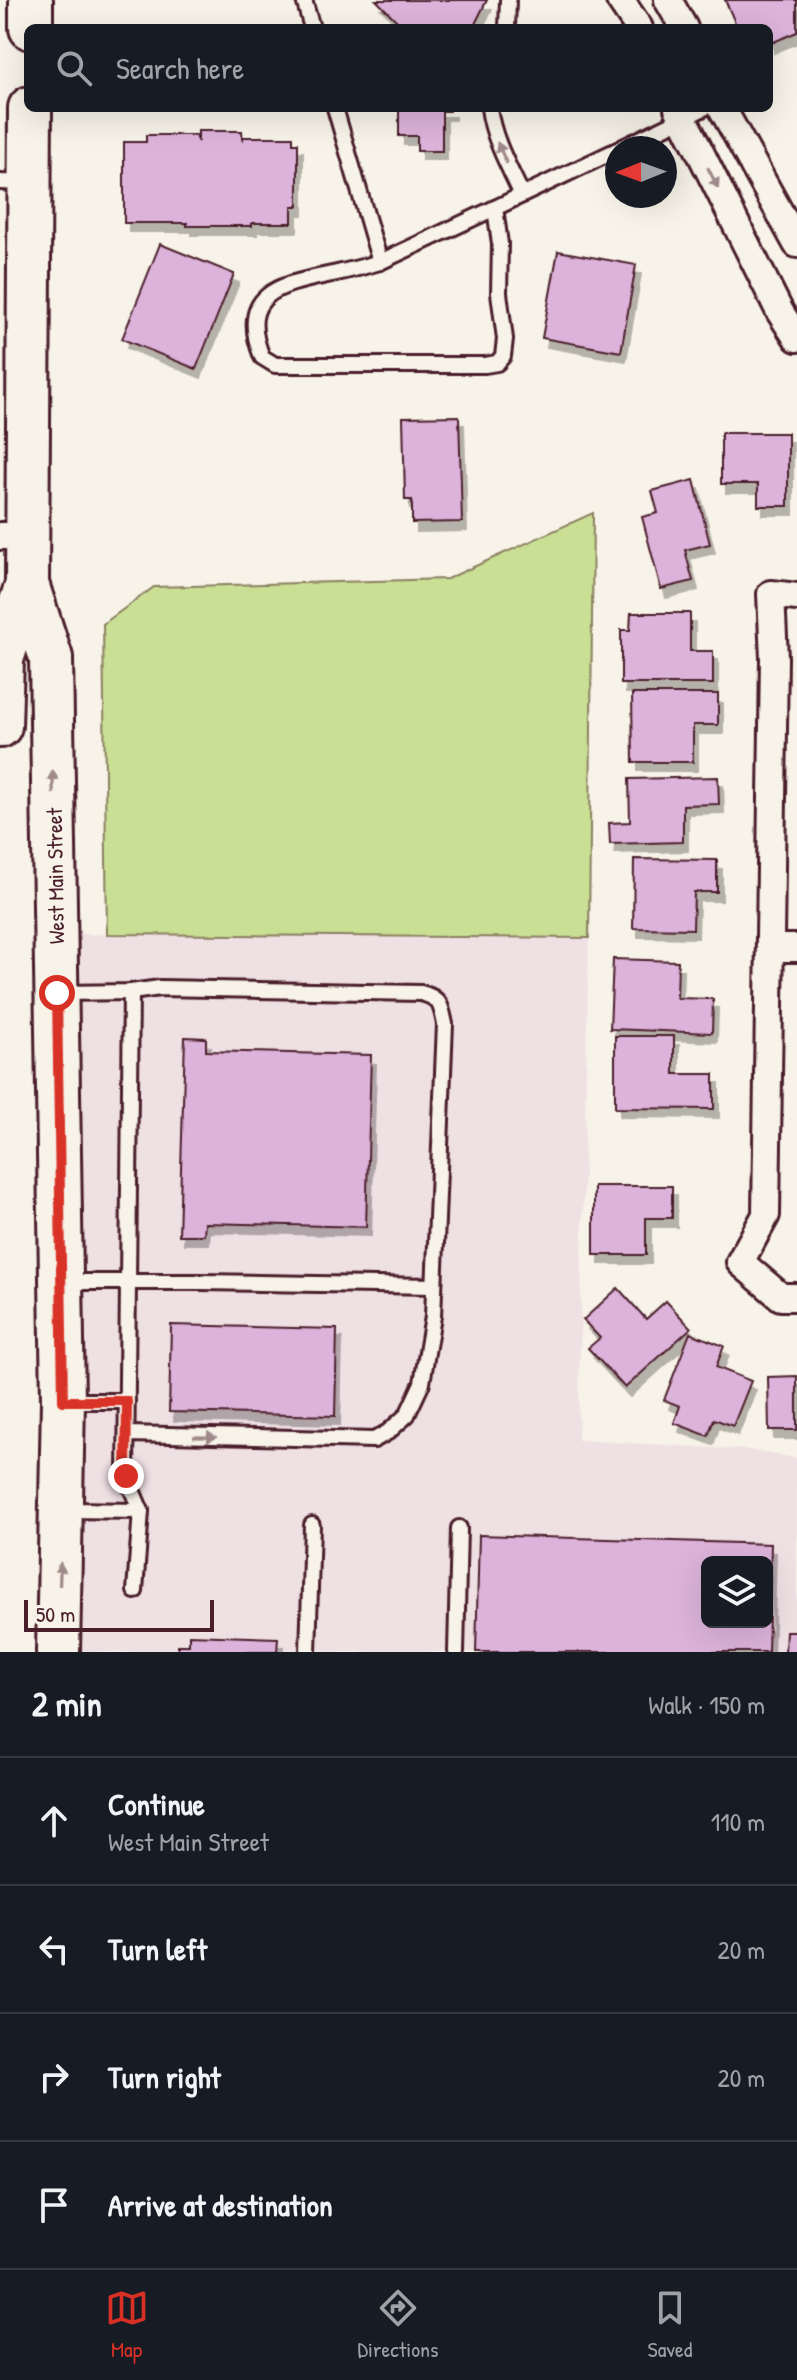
<!DOCTYPE html>
<html lang="en">
<head>
<meta charset="utf-8">
<style>
  :root { --surface:#171b24; --page:#242831; --text:#f1f3f6; --muted:#9ea1a6; --line:#363941; --accent:#d93025 }
  body { margin:0; font-family:"Patrick Hand",sans-serif; background:var(--page); color:var(--text) }
  .controls { position:absolute; right:24px; bottom:24px; display:grid; overflow:hidden; border-radius:12px; box-shadow:0 8px 32px #0002 }
  .controls button { width:72px; height:72px; display:grid; place-items:center; padding:0; border:0; border-bottom:2px solid var(--line); background:var(--surface); color:var(--text); font:40px sans-serif }
  .compass { position:absolute; left:605px; top:136px; width:72px; height:72px; border-radius:50%; background:var(--surface); box-shadow:0 8px 32px #0002; rotate:269deg }
  .scale { position:absolute; left:24px; bottom:20px; width:190px; box-sizing:border-box; padding-left:8px; border:4px solid #4a1f2b; border-top:0; font-size:22px; line-height:28px; white-space:nowrap; color:#4a1f2b; -webkit-text-stroke:6px #f7f3e8; paint-order:stroke }
  .stop { position:absolute; width:24px; height:24px; margin:-18px; border:6px solid #d93025; border-radius:50%; background:#fff }
  .stop.end { background:#d93025; border-color:#fff; box-shadow:0 2px 8px #0008 }
  .list { margin:0; padding:0; list-style:none }
  h2 { display:flex; justify-content:space-between; align-items:center; height:104px; margin:0; padding:0 32px; font-size:34px }
  h2 small { font-size:26px; font-weight:400; color:var(--muted) }
  .list li { display:grid; grid-template-columns:52px 1fr auto; gap:24px; align-items:center; box-sizing:border-box; height:128px; padding:0 32px; border-top:2px solid var(--line) }
  .list b { display:block; font-size:30px; white-space:nowrap }
  .list p { margin:0; font-size:26px; white-space:nowrap; color:var(--muted) }
  .list em { font-size:26px; font-style:normal; color:var(--muted) }
  .icon { flex:none; width:44px; height:44px; fill:none; stroke:currentColor; stroke-width:2; stroke-linecap:round; stroke-linejoin:round }
  .map { position:relative; flex:none; width:797px; height:1652px; overflow:hidden }
  .search { position:absolute; background:var(--surface); box-shadow:0 8px 32px #0002; left:24px; right:24px; top:24px; height:88px; display:flex; align-items:center; gap:20px; box-sizing:border-box; padding:0 28px; border-radius:12px; color:var(--muted); font-size:30px }
  .sheet { height:616px; background:var(--surface) }
  nav { display:flex; justify-content:space-around; align-items:center; box-sizing:border-box; height:112px; border-top:2px solid var(--line); background:var(--surface); font-size:22px; color:var(--muted) }
  nav a { display:grid; justify-items:center; gap:4px }
  nav .on { color:var(--accent) }
  .map>svg:first-child { display:block }
  .built { fill:#efe0e4; fill-rule:evenodd }
  .green { fill:#c9df94; stroke:#8a7f60; stroke-width:2 }
  .building { fill:#dcb3da; stroke:#4a1f2b; stroke-width:2; fill-rule:evenodd; filter:url(#shadow) }
  .lines { fill:none; stroke-linecap:round; stroke-linejoin:round }
  .lane-casing { stroke:#4a1f2b; stroke-width:20 }
  .street-casing { stroke:#4a1f2b; stroke-width:32 }
  .primary-casing { stroke:#4a1f2b; stroke-width:48 }
  .lane { stroke:#f7f3e8; stroke-width:14 }
  .street { stroke:#f7f3e8; stroke-width:26 }
  .primary { stroke:#f7f3e8; stroke-width:42 }
  .oneway { fill:#a0898a }
  .route { stroke:#d93025; stroke-width:10 }
  .labels { text-anchor:middle; stroke-width:6; stroke-linejoin:round; paint-order:stroke }
  .street-label { font-size:22px; fill:#4a1f2b; stroke:#f7f3e8 }
</style>
</head>
<body>
<div class="map">
<svg width="797" height="1652" viewBox="0 0 797 1652">
  <defs>
    <filter id="shadow"><feDropShadow dx="5" dy="9" stdDeviation="0" flood-color="#0004"/></filter>
  </defs>
  <rect width="100%" height="100%" fill="#f7f3e8"/>
  <filter id="ink" filterUnits="userSpaceOnUse"><feTurbulence type="fractalNoise" baseFrequency=".0125" numOctaves="2"/><feDisplacementMap in="SourceGraphic" scale="16" xChannelSelector="R" yChannelSelector="G"/><feConvolveMatrix kernelMatrix="1 2 1 2 8 2 1 2 1" color-interpolation-filters="sRGB"/></filter>
  <g filter="url(#ink)">
    <!-- built -->
    <path class="built" d="M76,934L589,938L578,1440L749,1450L797,1458V1652H80L82,1593ZM707,1562H767V1622H707Z"/>
    <!-- green -->
    <polygon class="green" points="593,513 589,938 107,934 103,624 154,587 447,579"/>
    <!-- building -->
    <g class="building">
      <polygon points="376,0 487,0 473,28 404,28"/>
      <polygon points="725,0 797,0 797,32 769,44 769,28 733,28 737,27"/>
      <polygon points="399,108 450,108 450,111 442,111 442,151 417,151 417,136 399,136"/>
      <polygon points="198,131 242,131 243,142 243,137 293,137 293,143 298,143 298,206 292,206 292,223 252,223 252,226 187,226 187,223 124,223 124,142 146,142 146,135 196,135 198,142"/>
      <polygon points="160,244 234,274 196,369 122,339"/>
      <polygon points="558,251 636,265 621,352 542,338"/>
      <polygon points="459,416 462,522 412,523 412,500 405,500 403,417"/>
      <polygon points="721,433 788,433 788,506 758,506 758,484 721,484"/>
      <polygon points="694,480 710,544 685,550 693,581 661,589 642,517 658,513 652,491"/>
      <polygon points="631,613 690,613 690,651 713,651 713,684 621,684 621,630 630,630"/>
      <polygon points="632,694 718,694 718,725 693,725 693,762 633,762"/>
      <polygon points="718,777 719,804 683,805 683,842 610,844 609,823 630,822 629,779"/>
      <polygon points="634,859 717,860 717,892 694,892 693,929 633,928"/>
      <polygon points="613,959 678,961 677,998 713,999 712,1033 610,1029"/>
      <polygon points="615,1036 674,1036 674,1074 714,1074 714,1109 615,1108"/>
      <polygon points="185,1037 206,1038 206,1051 371,1055 366,1227 205,1223 204,1235 179,1235"/>
      <polygon points="594,1186 672,1186 672,1218 646,1218 646,1255 594,1255"/>
      <polygon points="618,1288 646,1319 666,1301 691,1328 625,1388 588,1348 600,1338 583,1320"/>
      <polygon points="171,1325 337,1329 335,1416 169,1412"/>
      <polygon points="690,1333 724,1346 716,1367 751,1381 733,1426 714,1419 708,1436 674,1423 680,1406 664,1400"/>
      <polygon points="797,1376 797,1430 769,1430 768,1377"/>
      <path d="M479,1535L771,1544L768,1652H476ZM707,1562H767V1622H707Z"/>
      <polygon points="786,1631 797,1631 797,1652 785,1652"/>
      <polygon points="189,1635 278,1638 277,1652 178,1652 178,1645 189,1645"/>
    </g>
    <g class="lines">
      <defs>
        <g id="lane">
          <polyline points="304,0 312,28"/>
          <polyline points="507,28 508,0"/>
          <path d="M335,108L380,262C366,266 351,270 337,273C286,284 235,289 262,357L275,365H485L497,363L503,356L505,339L499,293L500,244L495,208L617,150"/>
          <path d="M489,108C493,139 509,167 522,195"/>
          <polyline points="621,148 704,108"/>
          <polyline points="0,182 26,183"/>
          <polyline points="380,262 495,208"/>
          <polyline points="131,992 126,1476 141,1511 135,1591"/>
          <path d="M61,993L131,992L160,988L421,993C441,998 441,1006 445,1024L433,1316L422,1383L407,1415L388,1432L374,1440L127,1434"/>
          <polyline points="66,1282 200,1282 434,1286"/>
          <polyline points="68,1401 127,1401"/>
          <polyline points="66,1510 141,1511"/>
          <polyline points="308,1652 312,1525"/>
          <polyline points="456,1652 459,1528"/>
        </g>
        <g id="street">
          <polyline points="620,0 639,28"/>
          <polyline points="668,0 684,28"/>
          <polyline points="678,108 780,312 797,338"/>
          <polyline points="722,108 797,244"/>
          <polyline points="0,536 28,536"/>
          <polyline points="797,597 771,594 774,658 766,1215 740,1262 781,1297 797,1297"/>
          <polyline points="770,948 797,948"/>
        </g>
        <g id="primary">
          <polyline points="31,28 31,0"/>
          <polyline points="27,584 51,658 63,1401 58,1652"/>
          <polyline points="0,726 2,659 27,584 30,108"/>
        </g>
      </defs>
      <!-- lane casing -->
      <use href="#lane" class="lane-casing"/>
      <!-- street casing -->
      <use href="#street" class="street-casing"/>
      <!-- primary casing -->
      <use href="#primary" class="primary-casing"/>
      <!-- lane -->
      <use href="#lane" class="lane"/>
      <!-- street -->
      <use href="#street" class="street"/>
      <!-- primary -->
      <use href="#primary" class="primary"/>
    </g>
    <!-- one-way arrows -->
    <defs><path id="oneway-solid" d="M-6-.8H1V-3.2L6.5 0L1 3.2V.8H-6Z" transform="scale(2)"/></defs>
    <g class="oneway">
      <use href="#oneway-solid" transform="translate(502 153) rotate(-114)"/>
      <use href="#oneway-solid" transform="translate(713 178) rotate(63)"/>
      <use href="#oneway-solid" transform="translate(53 782) rotate(-91)"/>
      <use href="#oneway-solid" transform="translate(205 1437) rotate(1)"/>
      <use href="#oneway-solid" transform="translate(60 1574) rotate(-88)"/>
    </g>
  </g>
  <g class="lines" filter="url(#ink)">
    <!-- route -->
    <polyline class="route" points="57,993 63,1401 127,1401 126,1476"/>
  </g>
  <g class="labels">
    <!-- street labels -->
    <g class="street-label">
      <text transform="translate(55 876) rotate(-91)" y="8">West Main Street</text>
    </g>
  </g>
</svg>
<div class="controls">
<button><svg class="icon" aria-label="layers" viewBox="0 0 24 24"><path d="M12 4l9 5-9 5-9-5zM3 14l9 5 9-5"/></svg></button>
</div>
<svg class="compass" viewBox="-18 -18 36 36"><path d="M0-13l5 13h-10z" fill="#e53935"/><path d="M0 13l5-13h-10z" fill="#9ea1a6"/></svg>
<div class="scale">50 m</div>
<div class="stop" style="left:57px;top:993px"></div>
<div class="stop end" style="left:126px;top:1476px"></div>
<div class="search"><svg class="icon" aria-label="search" viewBox="0 0 24 24"><circle cx="10" cy="10" r="6"/><path d="M15 15l6 6"/></svg>Search here</div>
</div>
<section class="sheet">
<h2>2 min<small>Walk · 150 m</small></h2>
<ul class="list">
<li><svg class="icon" aria-label="ahead" viewBox="0 0 24 24"><path d="M12 20V5M6 11l6-6 6 6"/></svg><div><b>Continue</b><p>West Main Street</p></div><em>110 m</em></li>
<li><svg class="icon" aria-label="left" viewBox="0 0 24 24"><path d="M17 20v-9H6M10 6l-5 5 5 5"/></svg><div><b>Turn left</b></div><em>20 m</em></li>
<li><svg class="icon" aria-label="right" viewBox="0 0 24 24"><path d="M7 20v-9h11M14 6l5 5-5 5"/></svg><div><b>Turn right</b></div><em>20 m</em></li>
<li><svg class="icon" aria-label="arrive" viewBox="0 0 24 24"><path d="M6 21V4h12l-3 4 3 4H6"/></svg><div><b>Arrive at destination</b></div></li>
</ul>
</section>
<nav>
<a class="on"><svg class="icon" aria-label="map" viewBox="0 0 24 24"><path d="M3 6l6-2 6 2 6-2v14l-6 2-6-2-6 2zM9 4v14M15 6v14"/></svg>Map</a>
<a><svg class="icon" aria-label="directions" viewBox="0 0 24 24"><path d="M12 3l9 9-9 9-9-9zM9 14v-3h6M13 9l2 2-2 2"/></svg>Directions</a>
<a><svg class="icon" aria-label="saved" viewBox="0 0 24 24"><path d="M7 4h10v16l-5-4-5 4z"/></svg>Saved</a>
</nav>
</body>
</html>
